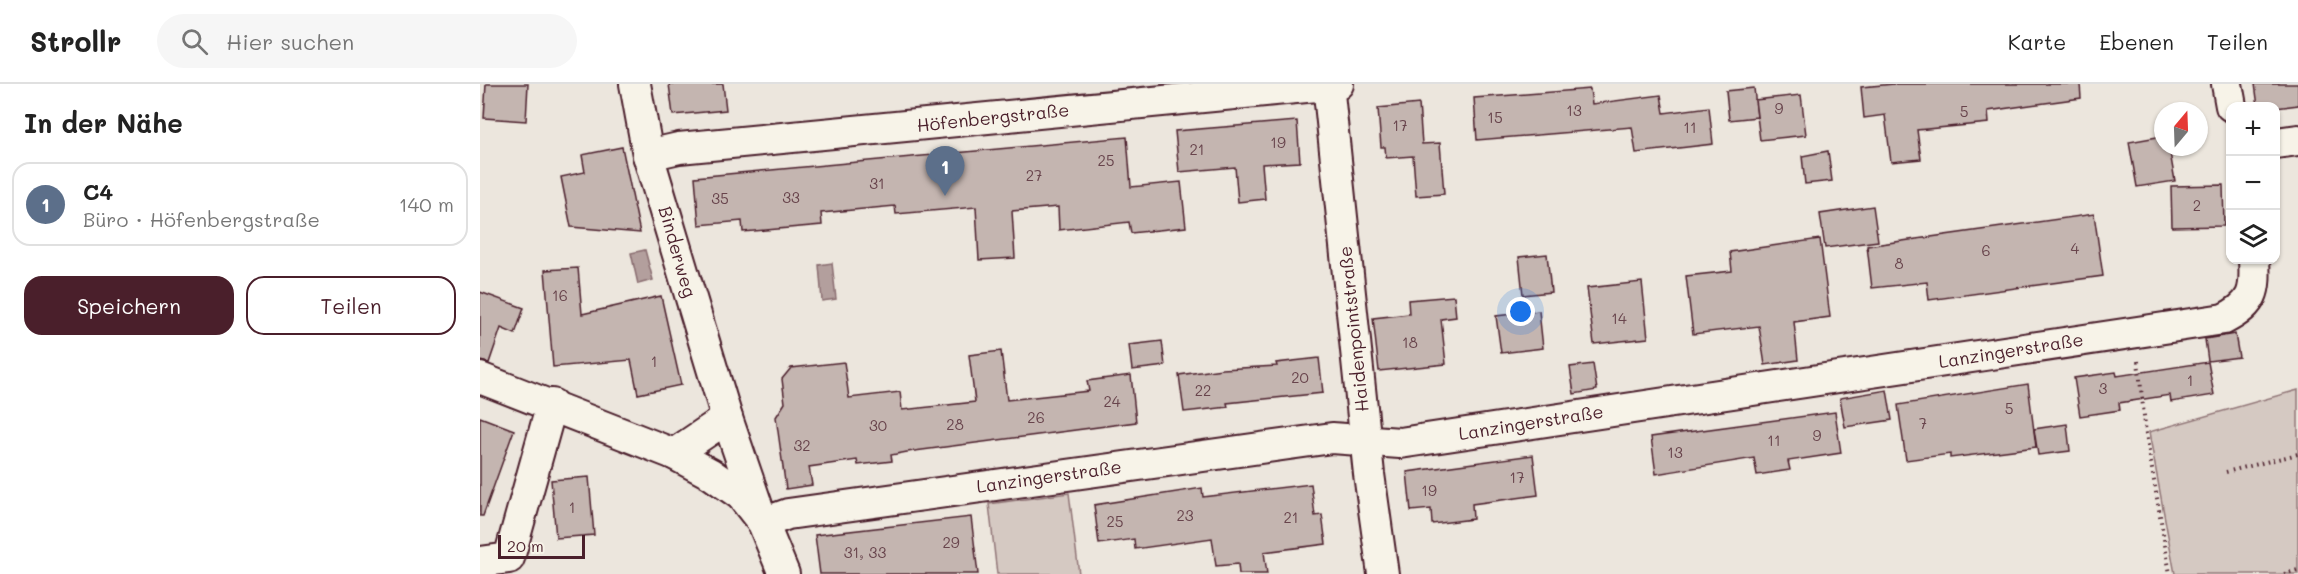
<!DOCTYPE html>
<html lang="de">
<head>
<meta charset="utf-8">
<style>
  :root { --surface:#fff; --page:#f6f6f6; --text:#222; --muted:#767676; --line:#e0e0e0; --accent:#4a1f2b }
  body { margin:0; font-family:Mali,sans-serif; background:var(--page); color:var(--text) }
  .controls { position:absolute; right:18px; top:18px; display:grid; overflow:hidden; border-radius:12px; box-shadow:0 2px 4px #0004 }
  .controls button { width:54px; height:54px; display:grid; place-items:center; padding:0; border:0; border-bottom:2px solid var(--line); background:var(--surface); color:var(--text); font:30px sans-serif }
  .compass { position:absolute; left:1674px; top:18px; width:54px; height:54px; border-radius:50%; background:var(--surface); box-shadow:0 2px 4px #0004; rotate:19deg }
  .scale { position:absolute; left:18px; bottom:15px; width:87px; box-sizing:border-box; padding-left:6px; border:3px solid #4a1f2b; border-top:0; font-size:16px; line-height:21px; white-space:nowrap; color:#4a1f2b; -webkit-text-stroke:4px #f7f3e8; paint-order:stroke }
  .you { position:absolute; left:1041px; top:228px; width:21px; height:21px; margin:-15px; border:4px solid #fff; border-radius:50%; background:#1a73e8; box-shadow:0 0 0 9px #1a73e833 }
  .badge { display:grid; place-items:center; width:39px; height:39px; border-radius:50%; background:var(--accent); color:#fff; font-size:20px; font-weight:700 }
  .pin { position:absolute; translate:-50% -50px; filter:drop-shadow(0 2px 3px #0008) }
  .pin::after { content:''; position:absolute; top:32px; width:21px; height:18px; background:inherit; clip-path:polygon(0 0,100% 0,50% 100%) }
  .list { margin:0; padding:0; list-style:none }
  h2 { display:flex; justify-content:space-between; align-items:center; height:78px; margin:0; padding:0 24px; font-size:26px }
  h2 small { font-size:20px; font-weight:400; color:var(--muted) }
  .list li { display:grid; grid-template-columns:39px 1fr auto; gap:18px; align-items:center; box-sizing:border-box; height:84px; margin:0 12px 12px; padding:0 12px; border:2px solid var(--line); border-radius:18px }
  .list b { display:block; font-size:22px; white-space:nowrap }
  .list p { margin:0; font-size:20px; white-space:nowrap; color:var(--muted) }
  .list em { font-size:20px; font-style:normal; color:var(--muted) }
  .actions { display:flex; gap:12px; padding:18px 24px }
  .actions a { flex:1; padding:14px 0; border:2px solid var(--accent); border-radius:18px; text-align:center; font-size:21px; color:var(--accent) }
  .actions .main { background:var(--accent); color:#fff }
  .icon { flex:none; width:33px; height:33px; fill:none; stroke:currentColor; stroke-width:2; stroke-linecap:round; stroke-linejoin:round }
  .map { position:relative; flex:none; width:1818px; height:490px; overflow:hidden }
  header { display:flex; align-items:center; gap:36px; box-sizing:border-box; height:84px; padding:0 30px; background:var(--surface); border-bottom:2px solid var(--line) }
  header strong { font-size:28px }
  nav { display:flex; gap:33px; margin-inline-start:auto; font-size:21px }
  .search { width:420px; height:54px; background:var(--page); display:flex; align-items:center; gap:15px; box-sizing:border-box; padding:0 21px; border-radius:33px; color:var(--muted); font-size:22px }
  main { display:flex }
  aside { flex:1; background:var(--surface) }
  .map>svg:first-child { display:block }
  .green { fill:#d5c9c2; stroke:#907476; stroke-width:1.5 }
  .water { fill:#b39f9d; stroke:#896c6f; stroke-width:1.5 }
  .building { fill:#c4b5b0; stroke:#4a1f2b; stroke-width:1.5 }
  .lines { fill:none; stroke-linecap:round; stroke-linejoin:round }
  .minor-casing { stroke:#4a1f2b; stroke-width:34 }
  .path { stroke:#4a1f2b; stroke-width:4; stroke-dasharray:1.5 4.5; stroke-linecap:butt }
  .minor { stroke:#f7f3e8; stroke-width:30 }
  .labels { text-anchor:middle; stroke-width:5; stroke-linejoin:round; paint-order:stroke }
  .number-label { font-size:15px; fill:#68444c }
  .street-label { font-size:18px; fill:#4a1f2b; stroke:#f7f3e8 }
</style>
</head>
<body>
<header>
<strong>Strollr</strong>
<div class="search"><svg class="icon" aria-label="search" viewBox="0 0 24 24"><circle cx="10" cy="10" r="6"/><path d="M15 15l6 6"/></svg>Hier suchen</div>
<nav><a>Karte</a><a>Ebenen</a><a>Teilen</a></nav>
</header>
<main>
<aside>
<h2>In der Nähe<small></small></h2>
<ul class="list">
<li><span class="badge" style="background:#5c6f8a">1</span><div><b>C4</b><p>Büro · Höfenbergstraße</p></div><em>140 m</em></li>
</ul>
<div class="actions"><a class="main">Speichern</a><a>Teilen</a></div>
</aside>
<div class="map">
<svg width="1818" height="490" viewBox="0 0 1818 490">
  <rect width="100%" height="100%" fill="#ece6dd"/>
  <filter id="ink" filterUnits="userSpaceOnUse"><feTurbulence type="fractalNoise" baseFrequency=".0167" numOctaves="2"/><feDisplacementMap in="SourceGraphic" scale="12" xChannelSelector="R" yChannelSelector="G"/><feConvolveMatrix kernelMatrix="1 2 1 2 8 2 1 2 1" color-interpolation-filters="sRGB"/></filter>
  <g filter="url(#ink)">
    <!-- green -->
    <g class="green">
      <polygon points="1818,306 1818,490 1695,490 1669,348"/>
      <polygon points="589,409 599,490 517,490 509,420"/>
    </g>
    <!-- water -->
    <g class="water">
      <polygon points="165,166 173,196 158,200 151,169"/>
      <polygon points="352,179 356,215 342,217 339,181"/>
    </g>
    <!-- building -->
    <g class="building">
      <polygon points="6,0 48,0 46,37 4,34"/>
      <polygon points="189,0 243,0 246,26 193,31"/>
      <polygon points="1414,0 1600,0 1601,14 1508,27 1509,39 1437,46 1441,75 1411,78 1405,31 1384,34 1381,3"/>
      <polygon points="1775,0 1818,0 1818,21 1796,24 1778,22"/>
      <polygon points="1274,4 1277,33 1249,36 1246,7"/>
      <polygon points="1110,5 1112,20 1181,11 1184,29 1229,23 1233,60 1156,69 1152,43 997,56 994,14"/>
      <polygon points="1321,11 1326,51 1280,56 1275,16"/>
      <polygon points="939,20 942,60 960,59 964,110 936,112 933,72 906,74 905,63 901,63 898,24"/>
      <polygon points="817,37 820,78 782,80 785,115 758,118 755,83 699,88 695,47"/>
      <polygon points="1683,52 1683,63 1689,63 1695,97 1657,103 1649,58"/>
      <polygon points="647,53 651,103 701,98 706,143 651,149 649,138 579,146 578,123 532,127 535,174 499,176 496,123 416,130 415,122 341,129 342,141 263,148 262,137 219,141 215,93"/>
      <polygon points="142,63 160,149 91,143 81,93 105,88 102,71"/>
      <polygon points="1348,67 1352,97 1325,100 1322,72"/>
      <polygon points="1743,101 1744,142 1692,143 1691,102"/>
      <polygon points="1393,122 1398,157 1345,164 1340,130"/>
      <polygon points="1614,130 1623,192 1449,216 1447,198 1392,204 1387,162"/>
      <polygon points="1340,155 1350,233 1314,238 1318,276 1285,281 1279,242 1213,250 1206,192 1252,187 1250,168"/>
      <polygon points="1067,170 1071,208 1043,211 1039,173"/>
      <polygon points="98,184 102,230 181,212 201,301 158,310 151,276 73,283 65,186"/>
      <polygon points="1162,198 1168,254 1114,260 1107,204"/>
      <polygon points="0,208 44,224 35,250 21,244 9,279 0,277"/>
      <polygon points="974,212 976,233 961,235 966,280 899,287 893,234 929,230 928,216"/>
      <polygon points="1059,227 1063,264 1021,269 1016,232"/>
      <polygon points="1755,250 1759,273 1728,277 1725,255"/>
      <polygon points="682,257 685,282 652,286 649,261"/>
      <polygon points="521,267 527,316 609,307 607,297 651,291 656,338 427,368 411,371 412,377 378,381 377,376 329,383 332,401 306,405 296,333 305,319 302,295 311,284 364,278 369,314 420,308 422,326 495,318 489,271"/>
      <polygon points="839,274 843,309 747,319 748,323 704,328 699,291 742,285 797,282 796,279"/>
      <polygon points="1728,278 1734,311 1691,318 1690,311 1639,319 1640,326 1600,332 1594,294 1636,288 1637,292"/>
      <polygon points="1113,280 1117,306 1094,310 1090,283"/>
      <polygon points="1548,300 1556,363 1470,374 1470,370 1426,376 1418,321"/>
      <polygon points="1407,306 1412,336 1365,343 1360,314"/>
      <polygon points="1355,328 1361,369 1308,377 1310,386 1277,391 1274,374 1176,390 1171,353"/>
      <polygon points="0,333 34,346 3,432 0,432"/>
      <polygon points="1587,340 1590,367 1558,371 1554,345"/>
      <polygon points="1053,371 1058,411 992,420 993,435 952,440 951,425 931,427 927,388"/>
      <polygon points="109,393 114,451 76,454 71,396"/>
      <polygon points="831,400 835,432 842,431 846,460 784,468 787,490 759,490 758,480 736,482 732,454 655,465 654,455 619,460 614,421 722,404 723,413"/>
      <polygon points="491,433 498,490 340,490 335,451"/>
    </g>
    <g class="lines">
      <defs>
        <g id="minor">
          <polyline points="155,0 168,71 247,334 194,370"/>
          <polyline points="848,0 889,390 903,490"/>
          <polyline points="1747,0 1751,22"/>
          <polyline points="1796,59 1818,56"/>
          <polyline points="168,71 199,64 858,0"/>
          <polyline points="0,294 194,370 231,390 261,411 283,439 304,490"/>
          <path d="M247,334L283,439L308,430L852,354L920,359L1744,235C1774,220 1776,207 1774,176"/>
          <polyline points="0,478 29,474 72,320"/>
        </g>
      </defs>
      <!-- minor casing -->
      <use href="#minor" class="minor-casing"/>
      <!-- path -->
      <g class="path">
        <polyline points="1658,277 1666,350 1690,490"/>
        <polyline points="1746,388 1818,370"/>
        <polyline points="1804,490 1818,486"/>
      </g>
      <!-- minor -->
      <use href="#minor" class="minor"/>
    </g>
  </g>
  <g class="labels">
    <!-- number labels -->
    <g class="number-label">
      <text x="1299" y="30">9</text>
      <text x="1094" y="32">13</text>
      <text x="1484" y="33">5</text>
      <text x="1015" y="39">15</text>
      <text x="920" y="47">17</text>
      <text x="1210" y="49">11</text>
      <text x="798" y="64">19</text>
      <text x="717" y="71">21</text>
      <text x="626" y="82">25</text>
      <text x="554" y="97">27</text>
      <text x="397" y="105">31</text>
      <text x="311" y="119">33</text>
      <text x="240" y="120">35</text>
      <text x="1717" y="127">2</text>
      <text x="1595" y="170">4</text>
      <text x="1506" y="172">6</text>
      <text x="1419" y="185">8</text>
      <text x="80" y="217">16</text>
      <text x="1139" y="240">14</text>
      <text x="930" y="264">18</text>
      <text x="174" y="283">1</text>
      <text x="820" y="299">20</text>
      <text x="1710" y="302">1</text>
      <text x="1623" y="310">3</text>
      <text x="723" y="312">22</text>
      <text x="632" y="323">24</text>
      <text x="1529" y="330">5</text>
      <text x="556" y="339">26</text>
      <text x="1443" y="345">7</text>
      <text x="475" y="346">28</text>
      <text x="398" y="347">30</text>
      <text x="1337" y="357">9</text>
      <text x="1294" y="362">11</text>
      <text x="322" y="367">32</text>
      <text x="1195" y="374">13</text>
      <text x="1037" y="399">17</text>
      <text x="949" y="412">19</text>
      <text x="92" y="429">1</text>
      <text x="705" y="437">23</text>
      <text x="811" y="439">21</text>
      <text x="635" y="443">25</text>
      <text x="471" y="464">29</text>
      <text x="385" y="474">31, 33</text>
    </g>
    <!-- street labels -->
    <g class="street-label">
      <text transform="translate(513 34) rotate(-6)" y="6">Höfenbergstraße</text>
      <text transform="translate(197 168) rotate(74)" y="6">Binderweg</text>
      <text transform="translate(874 245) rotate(-96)" y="6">Haidenpointstraße</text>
      <text transform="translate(1531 267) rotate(-9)" y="6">Lanzingerstraße</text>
      <text transform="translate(1051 339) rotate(-9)" y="6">Lanzingerstraße</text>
      <text transform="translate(569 393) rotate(-8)" y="6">Lanzingerstraße</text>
    </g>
  </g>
</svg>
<div class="controls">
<button>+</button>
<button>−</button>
<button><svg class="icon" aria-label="layers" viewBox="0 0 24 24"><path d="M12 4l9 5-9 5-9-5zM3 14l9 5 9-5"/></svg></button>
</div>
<svg class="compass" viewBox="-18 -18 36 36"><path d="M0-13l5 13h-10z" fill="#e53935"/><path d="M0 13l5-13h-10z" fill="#767676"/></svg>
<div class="scale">20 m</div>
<div class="you"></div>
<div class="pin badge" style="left:465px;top:112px;background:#5c6f8a">1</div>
</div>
</main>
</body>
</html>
